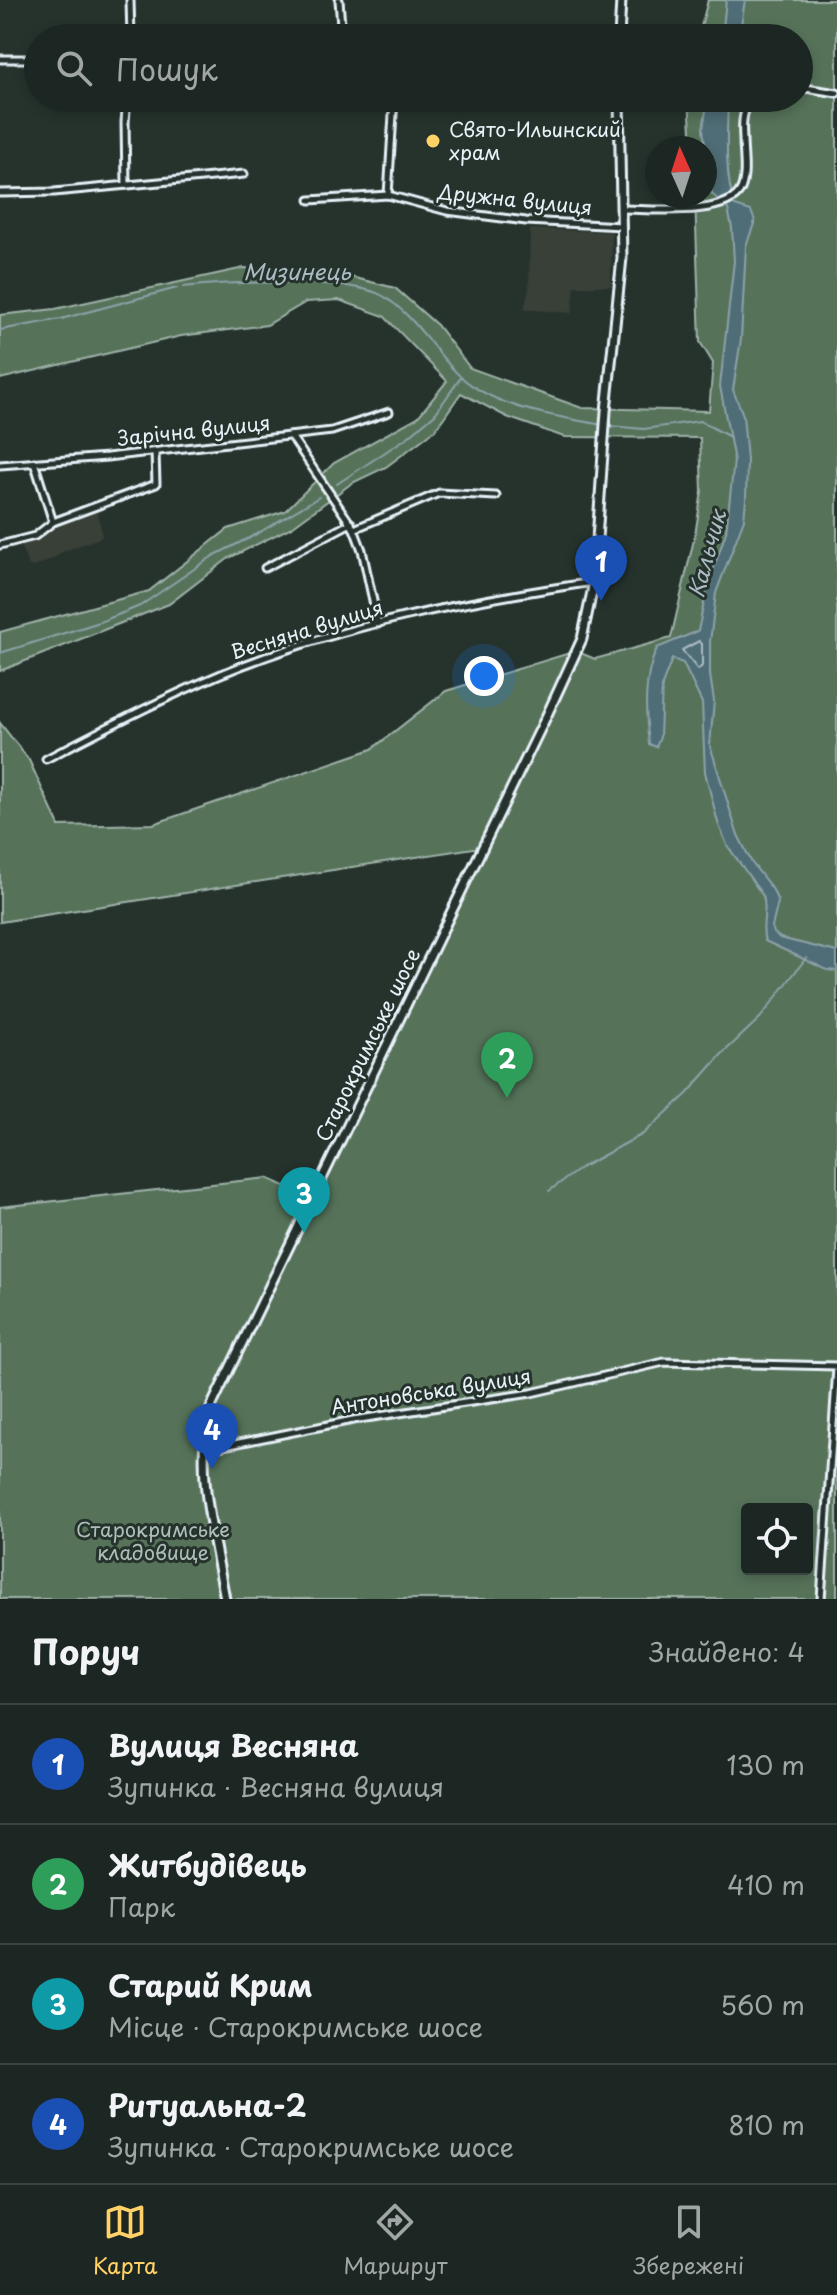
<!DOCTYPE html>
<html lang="uk">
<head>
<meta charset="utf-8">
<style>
  :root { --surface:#1c2622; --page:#29322f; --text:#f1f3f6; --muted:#a0a5a5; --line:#3a4340; --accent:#ffd166 }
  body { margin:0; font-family:"Playpen Sans",sans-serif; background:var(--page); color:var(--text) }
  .controls { position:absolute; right:24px; bottom:24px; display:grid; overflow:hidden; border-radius:8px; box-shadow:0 4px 12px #0003 }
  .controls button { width:72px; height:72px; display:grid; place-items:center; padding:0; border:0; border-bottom:2px solid var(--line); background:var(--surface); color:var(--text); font:40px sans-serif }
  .compass { position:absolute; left:645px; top:136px; width:72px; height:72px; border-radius:50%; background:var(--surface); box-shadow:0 4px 12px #0003; rotate:357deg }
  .you { position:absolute; left:484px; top:676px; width:28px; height:28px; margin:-20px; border:6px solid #fff; border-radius:50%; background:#1a73e8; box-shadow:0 0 0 12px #1a73e833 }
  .badge { display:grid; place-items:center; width:52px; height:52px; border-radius:50%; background:var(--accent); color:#fff; font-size:26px; font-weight:700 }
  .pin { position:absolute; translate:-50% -66px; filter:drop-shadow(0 2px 4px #0008) }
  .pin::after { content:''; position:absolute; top:42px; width:28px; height:24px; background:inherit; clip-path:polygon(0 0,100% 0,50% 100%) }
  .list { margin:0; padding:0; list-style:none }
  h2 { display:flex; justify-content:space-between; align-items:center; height:104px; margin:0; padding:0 32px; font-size:34px }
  h2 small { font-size:26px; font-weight:400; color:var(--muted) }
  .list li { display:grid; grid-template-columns:52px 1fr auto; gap:24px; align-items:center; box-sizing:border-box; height:120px; padding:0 32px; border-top:2px solid var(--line) }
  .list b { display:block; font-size:30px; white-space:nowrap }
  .list p { margin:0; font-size:26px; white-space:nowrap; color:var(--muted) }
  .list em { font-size:26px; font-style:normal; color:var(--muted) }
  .icon { flex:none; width:44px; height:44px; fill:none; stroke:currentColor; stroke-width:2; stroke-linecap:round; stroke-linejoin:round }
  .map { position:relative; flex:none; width:837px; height:1599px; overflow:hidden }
  .search { position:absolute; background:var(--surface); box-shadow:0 4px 12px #0003; left:24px; right:24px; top:24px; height:88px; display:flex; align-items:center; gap:20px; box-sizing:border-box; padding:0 28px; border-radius:44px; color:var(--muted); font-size:30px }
  .sheet { height:584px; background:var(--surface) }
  nav { display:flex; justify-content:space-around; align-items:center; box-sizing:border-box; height:112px; border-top:2px solid var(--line); background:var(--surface); font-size:22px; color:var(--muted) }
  nav a { display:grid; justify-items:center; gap:4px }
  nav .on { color:var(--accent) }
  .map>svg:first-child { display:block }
  .built { fill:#393f38 }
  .green { fill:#56735a; stroke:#9fb2a9; stroke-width:2; fill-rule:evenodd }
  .water { fill:#506d76; stroke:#8da2aa; stroke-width:2 }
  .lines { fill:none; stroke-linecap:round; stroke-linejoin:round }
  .shore { stroke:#abbcc4; stroke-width:2 }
  .stream { stroke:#8da2aa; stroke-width:2 }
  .minor-casing { stroke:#e8f1f8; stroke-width:11 }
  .tertiary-casing { stroke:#e8f1f8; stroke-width:13 }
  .minor { stroke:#26332d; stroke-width:5 }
  .tertiary { stroke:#26332d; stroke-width:7 }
  .poi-dot { fill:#ffd166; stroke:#26332d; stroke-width:3 }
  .labels { text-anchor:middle; stroke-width:6; stroke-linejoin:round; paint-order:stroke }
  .poi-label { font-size:20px; fill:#e8f1f8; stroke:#26332d; text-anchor:start }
  .street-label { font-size:20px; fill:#e8f1f8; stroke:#26332d }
  .park-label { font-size:20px; fill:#aebfb9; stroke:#26332d }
  .water-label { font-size:22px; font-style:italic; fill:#abbcc4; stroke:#26332d }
</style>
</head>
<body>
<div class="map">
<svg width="837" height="1599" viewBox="0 0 837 1599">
  <rect width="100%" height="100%" fill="#26332d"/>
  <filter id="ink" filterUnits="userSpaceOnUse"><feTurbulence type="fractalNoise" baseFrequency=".0125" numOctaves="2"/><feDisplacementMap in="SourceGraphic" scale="16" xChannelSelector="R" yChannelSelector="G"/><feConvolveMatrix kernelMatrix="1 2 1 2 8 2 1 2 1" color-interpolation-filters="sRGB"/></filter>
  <g filter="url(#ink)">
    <!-- built -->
    <g class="built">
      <polygon points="530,229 612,232 611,286 575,286 572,313 524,309 529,288"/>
      <polygon points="98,511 102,537 62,552 54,558 33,567 28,565 20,544 45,535 59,523"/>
    </g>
    <!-- green -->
    <path class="green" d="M708,0H837V1599H0V1207L267,1178L312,1198L480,847L0,922V723L29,760L59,826L153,824L372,749L446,691L576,651L595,659L671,638L695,535L702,491L700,438L564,437L507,417L461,393L435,430L386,467L352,483L292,527L229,558L169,604L0,671V632L149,591L228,529L285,511L334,463L418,417L447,381L384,316L339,300L306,302L267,325L181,336L0,379V315L55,309L244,268L343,275L395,288L437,325L470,368L582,408L709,411L713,363L700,342L695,196H705V148H692L689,98H799V38H698ZM747,1509H807V1569H747Z"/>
    <!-- water -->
    <g class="water">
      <polygon points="726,0 745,0 739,38 722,38"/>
      <path d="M708,98L728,101C727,134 724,175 735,206L751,211L755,221L746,246L741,339L733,390L743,415L747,460L746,499L744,519L716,593L710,642V675L714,701L710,745L737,833L752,863L773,890L778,902L772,927L774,933L780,938L837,952V971L827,970L765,941C760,926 768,911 763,896L727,845L718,823L705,772L702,703L683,663L672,659L662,685L660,737L656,747L649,744C645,711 643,679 657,648L698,631L707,588L726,532L734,461L720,386L734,261L732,228L728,209L712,194L703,129Z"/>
    </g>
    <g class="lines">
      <!-- shore -->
      <polygon class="shore" points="699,641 702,644 702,666 698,670 682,650"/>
      <!-- stream -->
      <g class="stream">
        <path d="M183,287C223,282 352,277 383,296C416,316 433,351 460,376C496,409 556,416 603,425"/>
        <polyline points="0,330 61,319 177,288"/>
        <polyline points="609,426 644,429 700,421 730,437"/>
        <polyline points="337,484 408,437 435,414 461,377"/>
        <polyline points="0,653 100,622 140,606 213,556 255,535 319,497"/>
        <polyline points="549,1191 582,1167 643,1134 687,1094 722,1054 761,1017 806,958"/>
      </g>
      <defs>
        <g id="minor">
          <polyline points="130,0 131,38"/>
          <polyline points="339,0 342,38"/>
          <polyline points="0,59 38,59"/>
          <polyline points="799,87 837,93"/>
          <polyline points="126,185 125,122 127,98"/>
          <polyline points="0,193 54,192 244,174"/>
          <polyline points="388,195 394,98"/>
          <polyline points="310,200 388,195 447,211 526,221 622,226"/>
          <path d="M623,209C650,209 729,217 741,189C747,175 743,154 743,139C742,123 742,111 752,98"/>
          <polyline points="291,436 354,529 362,550 378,624"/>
          <polyline points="34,462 53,522"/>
          <polyline points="0,465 107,457 332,431 389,412"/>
          <polyline points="354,529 439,493 496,496"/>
          <polyline points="0,545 35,536 53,522 156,484 155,452"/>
          <polyline points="265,568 351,523"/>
          <path d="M46,759C103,729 161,699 221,674C340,625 467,601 593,582"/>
          <polyline points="204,1450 353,1420 531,1393 664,1362 837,1366"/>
          <polyline points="821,1599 837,1368"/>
        </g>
        <g id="tertiary">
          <polyline points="619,38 621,0"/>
          <path d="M225,1599C215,1540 192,1462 212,1405L547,715L582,639L594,582L606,411L622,258L619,98"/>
        </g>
      </defs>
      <!-- minor casing -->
      <use href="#minor" class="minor-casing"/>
      <!-- tertiary casing -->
      <use href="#tertiary" class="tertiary-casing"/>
      <!-- minor -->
      <use href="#minor" class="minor"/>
      <!-- tertiary -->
      <use href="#tertiary" class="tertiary"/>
    </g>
  </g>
  <!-- markers -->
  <circle class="poi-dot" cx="433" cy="141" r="8"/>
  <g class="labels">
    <!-- poi labels -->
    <g class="poi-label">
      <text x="449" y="137">Свято-Ильинский<tspan x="449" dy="23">храм</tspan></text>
    </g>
    <!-- street labels -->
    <g class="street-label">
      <text transform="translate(515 200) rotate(6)" y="7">Дружна вулиця</text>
      <text transform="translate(194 431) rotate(-6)" y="7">Зарічна вулиця</text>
      <text transform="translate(307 630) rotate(-17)" y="7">Весняна вулиця</text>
      <text transform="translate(368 1045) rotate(-64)" y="7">Старокримське шосе</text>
      <text transform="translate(431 1392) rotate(-9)" y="7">Антоновська вулиця</text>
    </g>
    <!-- park labels -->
    <g class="park-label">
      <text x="153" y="1537">Старокримське<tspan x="153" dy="23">кладовище</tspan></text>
    </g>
    <!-- water labels -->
    <g class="water-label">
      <text x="297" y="280">Мизинець</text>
      <text transform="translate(707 554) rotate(-75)" y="8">Кальчик</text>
    </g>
  </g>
</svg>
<div class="controls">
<button><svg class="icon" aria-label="locate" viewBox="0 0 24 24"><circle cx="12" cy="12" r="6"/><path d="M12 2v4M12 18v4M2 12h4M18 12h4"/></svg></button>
</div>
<svg class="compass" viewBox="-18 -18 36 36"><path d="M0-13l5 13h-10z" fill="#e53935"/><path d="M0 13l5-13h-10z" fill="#a0a5a5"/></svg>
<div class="you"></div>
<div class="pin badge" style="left:601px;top:601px;background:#1a4fb4">1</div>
<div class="pin badge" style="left:507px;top:1098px;background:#2e9e5b">2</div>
<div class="pin badge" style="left:304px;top:1233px;background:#0f9aa8">3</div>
<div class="pin badge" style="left:212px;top:1469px;background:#1a4fb4">4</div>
<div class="search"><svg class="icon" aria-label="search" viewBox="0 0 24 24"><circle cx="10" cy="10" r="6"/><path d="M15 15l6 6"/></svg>Пошук</div>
</div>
<section class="sheet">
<h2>Поруч<small>Знайдено: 4</small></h2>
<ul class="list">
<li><span class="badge" style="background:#1a4fb4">1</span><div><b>Вулиця Весняна</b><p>Зупинка · Весняна вулиця</p></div><em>130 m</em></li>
<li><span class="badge" style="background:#2e9e5b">2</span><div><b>Житбудівець</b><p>Парк</p></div><em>410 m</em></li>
<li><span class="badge" style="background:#0f9aa8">3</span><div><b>Старий Крим</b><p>Місце · Старокримське шосе</p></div><em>560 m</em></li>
<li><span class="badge" style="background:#1a4fb4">4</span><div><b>Ритуальна-2</b><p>Зупинка · Старокримське шосе</p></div><em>810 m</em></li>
</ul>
</section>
<nav>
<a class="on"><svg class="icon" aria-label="map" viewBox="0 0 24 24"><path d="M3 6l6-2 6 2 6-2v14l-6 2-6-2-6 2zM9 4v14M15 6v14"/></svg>Карта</a>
<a><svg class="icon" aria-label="directions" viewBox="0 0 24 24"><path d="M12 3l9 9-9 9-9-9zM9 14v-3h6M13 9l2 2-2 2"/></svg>Маршрут</a>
<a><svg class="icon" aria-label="saved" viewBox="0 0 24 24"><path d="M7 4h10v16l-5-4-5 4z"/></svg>Збережені</a>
</nav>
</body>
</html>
